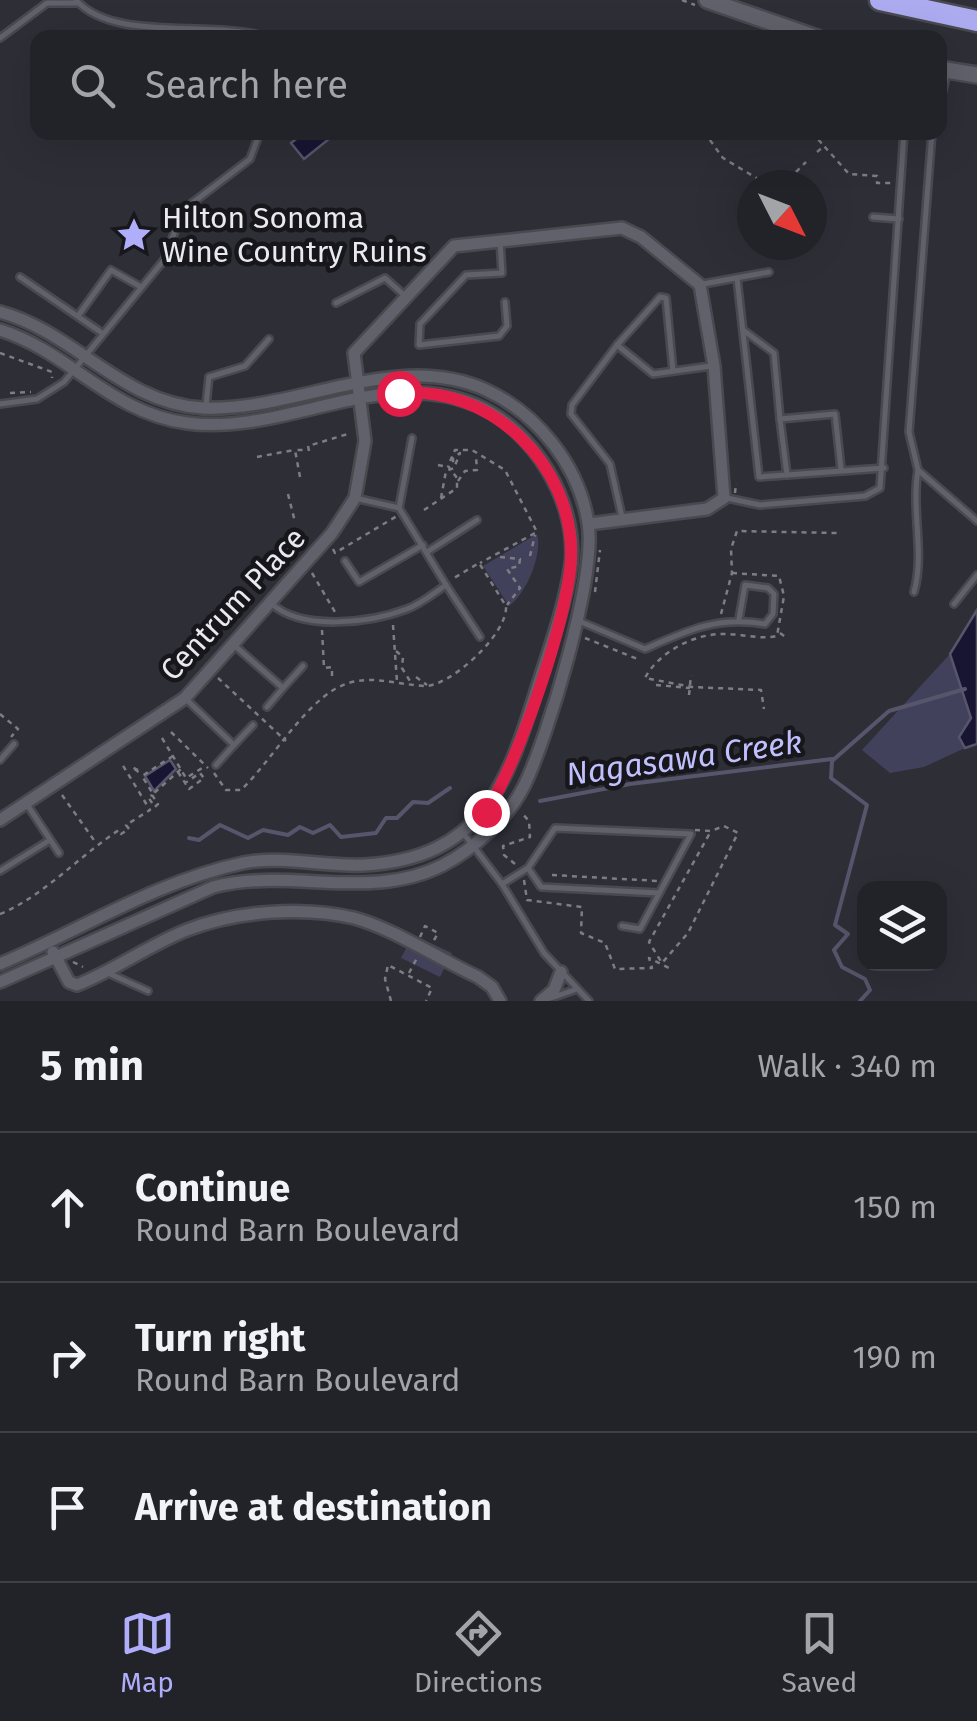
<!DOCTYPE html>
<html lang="en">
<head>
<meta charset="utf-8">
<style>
  :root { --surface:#222229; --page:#2a2a31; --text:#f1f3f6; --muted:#a2a4a8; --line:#3f3f46; --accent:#b0aefa }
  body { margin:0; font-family:"Fira Sans",sans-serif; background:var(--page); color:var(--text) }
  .controls { position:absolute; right:30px; bottom:30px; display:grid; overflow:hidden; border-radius:20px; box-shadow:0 10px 40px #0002 }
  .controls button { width:90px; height:90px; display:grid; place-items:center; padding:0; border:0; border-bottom:2px solid var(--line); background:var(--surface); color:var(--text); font:50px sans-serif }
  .compass { position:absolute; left:737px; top:170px; width:90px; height:90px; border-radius:50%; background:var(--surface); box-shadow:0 10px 40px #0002; rotate:132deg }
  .stop { position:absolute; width:30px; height:30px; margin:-22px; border:8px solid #e11d48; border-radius:50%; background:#fff }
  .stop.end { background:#e11d48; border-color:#fff; box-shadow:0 2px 10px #0008 }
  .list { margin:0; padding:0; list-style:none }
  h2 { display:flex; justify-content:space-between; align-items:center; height:130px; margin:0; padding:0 40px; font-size:42px }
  h2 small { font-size:32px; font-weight:400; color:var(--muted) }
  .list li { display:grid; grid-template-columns:65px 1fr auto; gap:30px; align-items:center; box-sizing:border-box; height:150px; padding:0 40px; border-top:2px solid var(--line) }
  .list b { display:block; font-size:38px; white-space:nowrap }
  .list p { margin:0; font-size:32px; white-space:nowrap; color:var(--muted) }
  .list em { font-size:32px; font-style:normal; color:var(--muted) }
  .icon { flex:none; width:55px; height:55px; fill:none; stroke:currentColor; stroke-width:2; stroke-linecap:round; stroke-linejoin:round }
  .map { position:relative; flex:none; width:977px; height:1001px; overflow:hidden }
  .search { position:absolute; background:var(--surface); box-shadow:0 10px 40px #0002; left:30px; right:30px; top:30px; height:110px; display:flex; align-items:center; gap:25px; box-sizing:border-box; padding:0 35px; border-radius:20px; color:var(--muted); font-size:38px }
  .sheet { height:580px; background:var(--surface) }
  nav { display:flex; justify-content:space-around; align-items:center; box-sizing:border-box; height:140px; border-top:2px solid var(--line); background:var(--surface); font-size:28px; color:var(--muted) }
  nav a { display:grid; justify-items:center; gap:5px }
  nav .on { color:var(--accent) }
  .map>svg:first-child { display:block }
  .green { fill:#41415b }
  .water { fill:#181533; stroke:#57556b; stroke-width:2.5 }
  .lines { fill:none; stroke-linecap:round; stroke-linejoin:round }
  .stream { stroke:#57556b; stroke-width:4 }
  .lane-casing { stroke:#494950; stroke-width:10 }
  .street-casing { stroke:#494950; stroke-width:16 }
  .secondary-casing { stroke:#494950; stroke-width:20 }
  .highway-casing { stroke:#494950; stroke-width:25 }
  .path { stroke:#7d7d84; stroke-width:2.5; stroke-dasharray:5 5; stroke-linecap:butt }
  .lane { stroke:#61616c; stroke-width:5 }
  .street { stroke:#61616c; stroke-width:11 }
  .secondary { stroke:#61616c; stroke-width:15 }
  .highway { stroke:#adabf0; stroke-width:20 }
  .route { stroke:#e11d48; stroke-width:12 }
  .labels { text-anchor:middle; stroke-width:9; stroke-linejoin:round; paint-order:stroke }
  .poi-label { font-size:30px; fill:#e9e9ef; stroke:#17171b; text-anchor:start }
  .street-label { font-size:30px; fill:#e9e9ef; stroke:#17171b }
  .water-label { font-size:32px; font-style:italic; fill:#c1c0fe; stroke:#17171b }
</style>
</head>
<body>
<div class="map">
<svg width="977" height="1001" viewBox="0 0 977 1001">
  <rect width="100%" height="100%" fill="#2e2e37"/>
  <!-- green -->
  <g class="green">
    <path d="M537,534C543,554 526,594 509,606L483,566Z"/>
    <polygon points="950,654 971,718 959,737 965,748 924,767 890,773 862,750"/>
    <polygon points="413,935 452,953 440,977 401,958"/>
  </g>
  <!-- water -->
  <g class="water">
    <polygon points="304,133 323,133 329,139 304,159 291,143"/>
    <polygon points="977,610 977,744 965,748 959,737 971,718 950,654"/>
    <polygon points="170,760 176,769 154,791 145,776"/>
  </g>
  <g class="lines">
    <!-- stream -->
    <g class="stream">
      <polyline points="540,801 630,784 832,759"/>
      <polyline points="189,838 199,840 220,825 248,838 263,830 288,835 300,827 313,833 330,825 341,837 376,833 386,818 397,818 413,802 428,803 450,788"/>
      <polyline points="860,1001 870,990 865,979 842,967 834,950 848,934 835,925 867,805 831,778 832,761 889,711 965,689"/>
    </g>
    <defs>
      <g id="lane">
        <path d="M76,0C114,43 212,19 271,38"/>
        <polyline points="0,38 47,3 77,3"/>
        <polyline points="940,102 947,73"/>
        <polyline points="932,132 909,432 918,470 977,521"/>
        <polyline points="873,217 899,219"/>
        <polyline points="500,240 502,273 466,275 420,324 419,345 499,336 507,326 505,302"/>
        <polyline points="20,277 102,333"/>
        <polyline points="737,278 759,477 884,468"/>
        <polyline points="703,284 769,272"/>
        <polyline points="336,303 385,278 404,295"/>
        <polyline points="78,316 111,270 141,287"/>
        <polyline points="743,330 774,353 780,419 835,414 841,469"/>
        <polyline points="617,345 572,405 571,414 610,464 622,517"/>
        <polyline points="673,371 666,298 660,297 617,345 653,374 711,366"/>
        <polyline points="0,404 37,399 64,382 164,260 183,210 250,159 260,132"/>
        <polyline points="206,405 209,377 245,366 269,339"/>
        <polyline points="780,419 787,475"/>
        <polyline points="727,498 760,505 865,496 880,488 904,132"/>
        <polyline points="399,508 412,438"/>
        <polyline points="427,552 477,520"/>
        <polyline points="345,561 359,582 423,545"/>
        <polyline points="446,585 480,637"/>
        <path d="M914,592C925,553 911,511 918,470"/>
        <path d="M272,604C302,631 370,623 407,609C421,604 434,593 446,585L399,508L355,498"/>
        <polyline points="954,604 977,575"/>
        <path d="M579,621L645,649C688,630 718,616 765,624L773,614L774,594L768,588L745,585L739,619"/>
        <polyline points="234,645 283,688 267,707"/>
        <polyline points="283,688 303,666"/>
        <polyline points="187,700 234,745 216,765"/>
        <polyline points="234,745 253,725"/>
        <polyline points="0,760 14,744"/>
        <polyline points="28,806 59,853"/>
        <polyline points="464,834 502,884 544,953 589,1001"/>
        <polyline points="528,868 541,887 659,893"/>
        <polyline points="0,871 50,840"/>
        <polyline points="502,884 528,868 555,828 691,834 640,929 622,926"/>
        <polyline points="108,973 148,991"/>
        <polyline points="551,998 577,989"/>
      </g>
      <g id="street">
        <path d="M0,312C74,332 123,404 203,408C296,412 395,349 486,390C538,414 579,466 588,523C597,575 548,737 524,786C508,818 474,849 443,865C371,902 289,867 213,887L0,982"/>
        <path d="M0,330C70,352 110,413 187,423C284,436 381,365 476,405C533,429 578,502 571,564C565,606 550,647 537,688C507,786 481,858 364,865C325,867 282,855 243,863C157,881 81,930 0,964"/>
        <polyline points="0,820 185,698 332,533 355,498 365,441 354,353 454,246 622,228 641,237 700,285 714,366 724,498 707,509 589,524"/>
        <path d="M53,952L69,982L77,985C115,970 149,945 187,930C236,911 302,906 354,918C392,928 441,960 478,977L492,987L500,1001"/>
        <polyline points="541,1001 554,990 561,972"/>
      </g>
      <g id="secondary">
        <polyline points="707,0 817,38"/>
        <polyline points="940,69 977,75"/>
      </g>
      <polyline id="highway" points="880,0 977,21"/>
    </defs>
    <!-- lane casing -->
    <use href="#lane" class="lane-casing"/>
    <!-- street casing -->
    <use href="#street" class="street-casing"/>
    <!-- secondary casing -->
    <use href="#secondary" class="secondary-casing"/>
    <!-- highway casing -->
    <use href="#highway" class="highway-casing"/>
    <!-- path -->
    <g class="path">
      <polyline points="682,0 695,5"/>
      <polyline points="704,132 723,158 768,185"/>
      <polyline points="812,132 823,145"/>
      <polyline points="817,152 824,146 849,174 877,176 877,183 893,183"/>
      <polyline points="796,172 806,162"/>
      <polyline points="781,185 785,182"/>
      <polyline points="0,353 52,372 52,378"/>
      <polyline points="10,393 31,392"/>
      <polyline points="309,451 308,446 351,433"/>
      <polyline points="257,457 294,450"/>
      <polyline points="438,465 447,467"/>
      <polyline points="300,477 295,450 304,450"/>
      <polyline points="458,481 465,471 477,470 476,457"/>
      <polyline points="735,493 736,483"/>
      <polyline points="288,494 295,522"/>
      <polyline points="441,498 446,471 454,468 460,453 453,458 453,466"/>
      <polyline points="424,510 457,488 457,478 448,466 455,450 472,450 505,470 537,532 480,563"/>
      <polyline points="333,549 335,553 397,516"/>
      <polyline points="530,556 535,535"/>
      <polyline points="500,557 520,559 519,566 507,569 520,588 507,605"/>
      <polyline points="312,573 335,612"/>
      <path d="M732,573L779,576L784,596L777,636C759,640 739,633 720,634C692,635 658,653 645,678L692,687L761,690L764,709"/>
      <polyline points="595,592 600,550"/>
      <polyline points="721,614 732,573 731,549 737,531 837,533"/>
      <polyline points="393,625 397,682"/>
      <polyline points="322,630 324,668 332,667 332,678"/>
      <polyline points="780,633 787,638"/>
      <polyline points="585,638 640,660"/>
      <polyline points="396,651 403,657 402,668 410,681"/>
      <polyline points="416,677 427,685"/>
      <polyline points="218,678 286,741"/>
      <polyline points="656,685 690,688"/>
      <polyline points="689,695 691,675"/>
      <polyline points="0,714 18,729 11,737"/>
      <polyline points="171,732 208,768"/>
      <polyline points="162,738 186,778 204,767"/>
      <polyline points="173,756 142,776 153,794 181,769"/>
      <polyline points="138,770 132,767 141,774"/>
      <polyline points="178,772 189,789 204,778 200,773 185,783"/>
      <path d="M214,773L226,790H241C271,761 301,709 335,689C364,672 393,684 424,686C450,687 508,634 506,606L479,563L454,578"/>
      <polyline points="62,795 96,843"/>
      <polyline points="152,795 158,804 155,807 148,797 152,795"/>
      <polyline points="695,830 711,831 649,942 662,963 688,933 738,833 724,826 711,831"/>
      <polyline points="515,864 504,855 503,846 530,837 529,821 521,812"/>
      <polyline points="552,875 658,881"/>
      <polyline points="524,880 527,900 582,907 581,933 605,943 615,969 652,968 649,958 669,968"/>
      <path d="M0,914C44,896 79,856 119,830L121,834L129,829L126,825L150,810L122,764"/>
      <polyline points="420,937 425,926 438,933 433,942"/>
      <polyline points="73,962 83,967"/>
      <polyline points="409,973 417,958"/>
      <polyline points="391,1001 385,979 388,965 432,988 426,1001"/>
    </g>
    <!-- lane -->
    <use href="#lane" class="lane"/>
    <!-- street -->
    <use href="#street" class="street"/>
    <!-- secondary -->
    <use href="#secondary" class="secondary"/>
    <!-- highway -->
    <use href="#highway" class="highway"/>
  </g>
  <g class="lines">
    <!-- route -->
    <path class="route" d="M399,393C491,385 574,465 571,558C569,616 518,763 486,812"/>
  </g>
  <!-- icons -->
  <defs>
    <symbol id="sight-bare" viewBox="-9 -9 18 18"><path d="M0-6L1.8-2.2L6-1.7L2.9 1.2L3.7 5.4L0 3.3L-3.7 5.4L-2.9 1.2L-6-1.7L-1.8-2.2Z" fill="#b0aefa" stroke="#17171b" stroke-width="2.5" paint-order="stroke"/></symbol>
  </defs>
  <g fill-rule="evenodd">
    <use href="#sight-bare" x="109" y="210" width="50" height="50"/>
  </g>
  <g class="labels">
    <!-- poi labels -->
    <g class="poi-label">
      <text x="162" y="228">Hilton Sonoma<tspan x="162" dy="34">Wine Country Ruins</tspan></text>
    </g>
    <!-- street labels -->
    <g class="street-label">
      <text transform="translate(233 604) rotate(-47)" y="10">Centrum Place</text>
    </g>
    <!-- water labels -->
    <g class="water-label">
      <text transform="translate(684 758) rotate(-8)" y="11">Nagasawa Creek</text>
    </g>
  </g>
</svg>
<div class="controls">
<button><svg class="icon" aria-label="layers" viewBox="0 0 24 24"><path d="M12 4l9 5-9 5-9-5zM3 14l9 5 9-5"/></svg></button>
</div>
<svg class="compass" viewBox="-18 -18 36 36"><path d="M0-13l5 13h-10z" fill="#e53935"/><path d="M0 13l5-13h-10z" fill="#a2a4a8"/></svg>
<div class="stop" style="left:399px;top:393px"></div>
<div class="stop end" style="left:486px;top:812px"></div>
<div class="search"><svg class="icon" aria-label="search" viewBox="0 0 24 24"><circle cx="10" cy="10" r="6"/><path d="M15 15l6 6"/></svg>Search here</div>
</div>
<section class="sheet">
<h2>5 min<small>Walk · 340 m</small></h2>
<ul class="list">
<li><svg class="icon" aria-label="ahead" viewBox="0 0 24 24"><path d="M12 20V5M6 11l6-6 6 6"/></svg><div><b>Continue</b><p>Round Barn Boulevard</p></div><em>150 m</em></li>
<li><svg class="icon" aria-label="right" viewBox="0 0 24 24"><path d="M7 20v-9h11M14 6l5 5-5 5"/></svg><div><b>Turn right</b><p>Round Barn Boulevard</p></div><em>190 m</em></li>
<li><svg class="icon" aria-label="arrive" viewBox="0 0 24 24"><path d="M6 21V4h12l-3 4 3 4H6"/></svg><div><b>Arrive at destination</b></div></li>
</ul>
</section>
<nav>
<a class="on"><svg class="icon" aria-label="map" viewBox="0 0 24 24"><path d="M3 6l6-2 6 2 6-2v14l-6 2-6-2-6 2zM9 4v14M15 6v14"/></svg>Map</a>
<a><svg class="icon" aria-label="directions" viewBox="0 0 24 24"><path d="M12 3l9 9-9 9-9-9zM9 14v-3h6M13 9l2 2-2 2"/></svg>Directions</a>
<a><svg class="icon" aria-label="saved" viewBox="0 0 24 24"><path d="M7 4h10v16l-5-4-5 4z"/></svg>Saved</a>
</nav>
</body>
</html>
